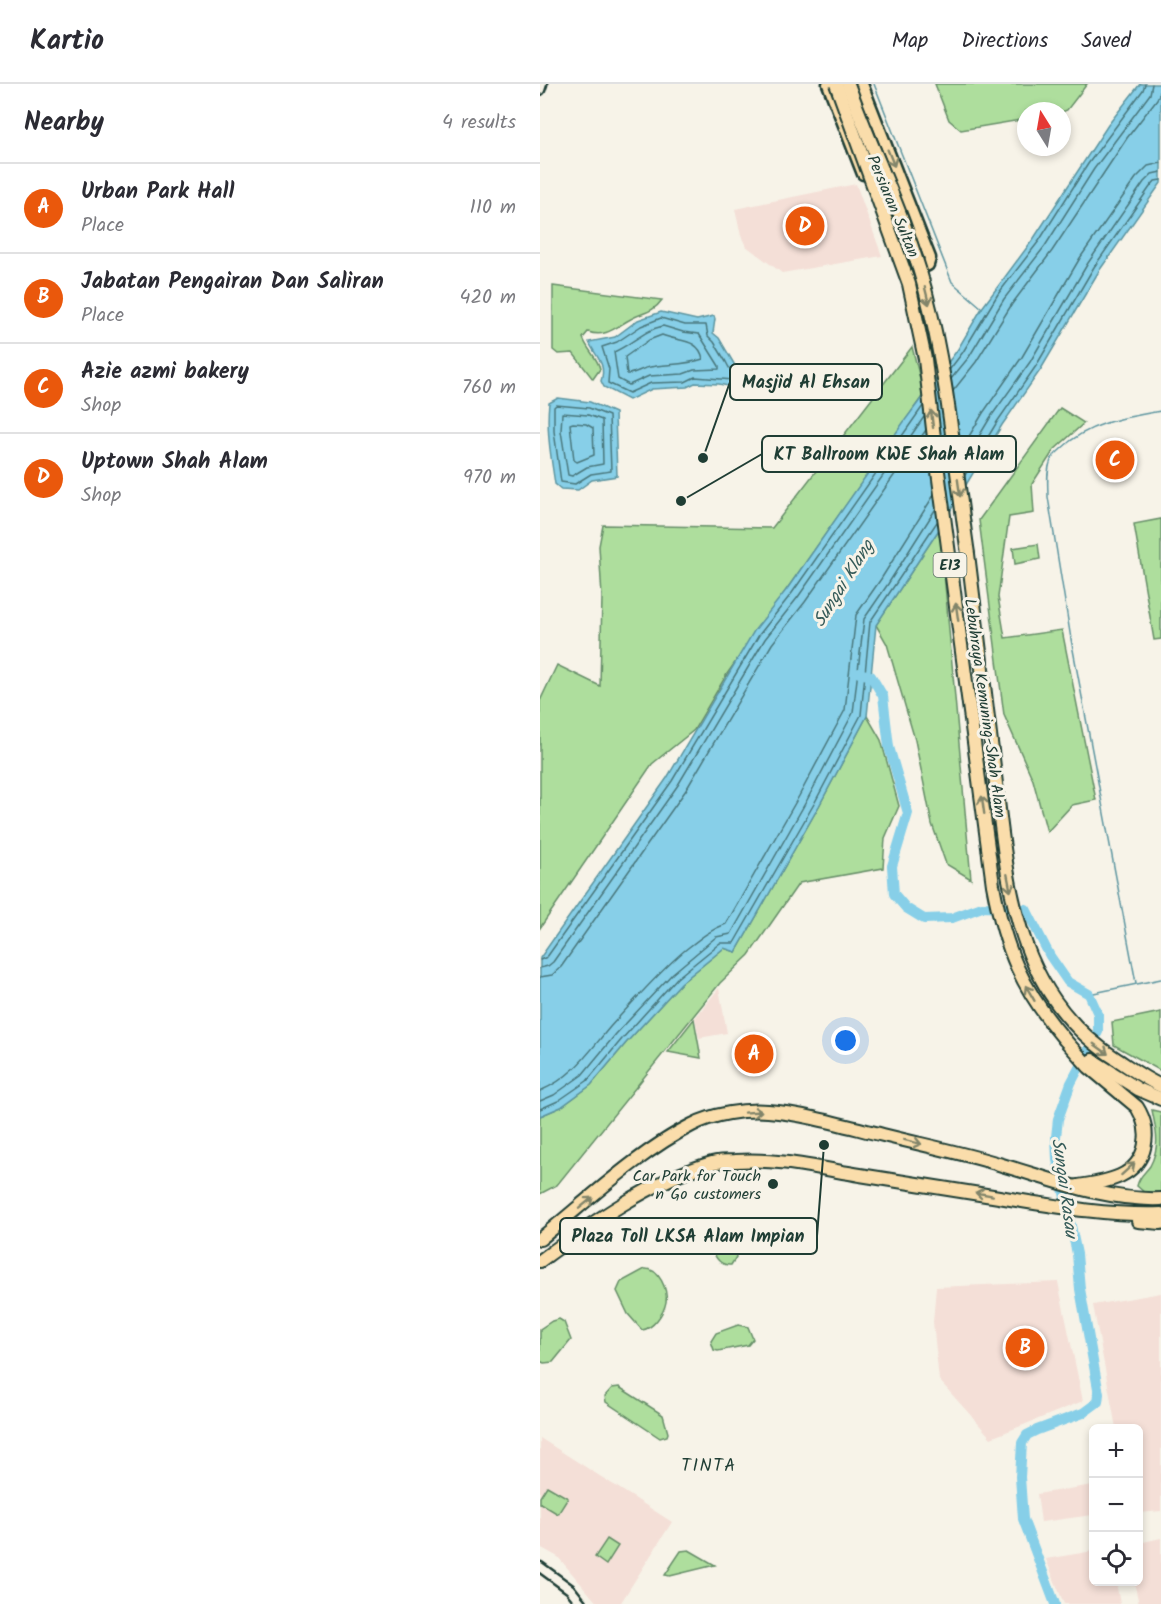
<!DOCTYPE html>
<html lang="en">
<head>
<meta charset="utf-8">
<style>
  :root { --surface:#fff; --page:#f2f2f3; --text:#2b2b33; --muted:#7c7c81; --line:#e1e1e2; --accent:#ea580c }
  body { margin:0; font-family:Kalam,sans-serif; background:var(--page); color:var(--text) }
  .controls { position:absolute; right:18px; bottom:18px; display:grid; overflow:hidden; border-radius:9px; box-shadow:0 3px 9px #0003 }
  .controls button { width:54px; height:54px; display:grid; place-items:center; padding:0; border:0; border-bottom:2px solid var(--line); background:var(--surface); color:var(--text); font:30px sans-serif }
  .compass { position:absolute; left:477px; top:18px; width:54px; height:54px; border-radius:50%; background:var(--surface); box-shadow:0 3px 9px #0003; rotate:349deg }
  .you { position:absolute; left:306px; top:957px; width:21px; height:21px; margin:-15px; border:4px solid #fff; border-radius:50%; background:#1a73e8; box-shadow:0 0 0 9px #1a73e833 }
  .badge { display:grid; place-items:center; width:39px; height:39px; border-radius:50%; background:var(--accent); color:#fff; font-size:20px; font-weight:700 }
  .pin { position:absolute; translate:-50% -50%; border:3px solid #fff; box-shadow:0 2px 6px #0006 }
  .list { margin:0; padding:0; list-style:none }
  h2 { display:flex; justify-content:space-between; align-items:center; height:78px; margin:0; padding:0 24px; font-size:26px }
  h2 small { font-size:20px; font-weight:400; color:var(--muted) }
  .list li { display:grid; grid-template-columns:39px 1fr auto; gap:18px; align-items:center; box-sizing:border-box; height:90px; padding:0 24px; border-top:2px solid var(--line) }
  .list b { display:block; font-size:22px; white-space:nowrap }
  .list p { margin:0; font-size:20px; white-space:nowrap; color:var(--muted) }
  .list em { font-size:20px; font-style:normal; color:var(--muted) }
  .icon { flex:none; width:33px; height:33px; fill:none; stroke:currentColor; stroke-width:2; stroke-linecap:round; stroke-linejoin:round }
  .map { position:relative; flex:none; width:621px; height:1520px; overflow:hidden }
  header { display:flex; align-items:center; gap:36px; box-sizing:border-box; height:84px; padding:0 30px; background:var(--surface); border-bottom:2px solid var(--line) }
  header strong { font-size:28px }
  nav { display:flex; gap:33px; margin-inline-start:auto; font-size:21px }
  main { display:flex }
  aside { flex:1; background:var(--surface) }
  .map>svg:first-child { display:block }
  .built { fill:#f4dfd7 }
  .green { fill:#aede9d; stroke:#668e68; stroke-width:1.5 }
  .water { fill:#87cfe8; stroke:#5d95a0; stroke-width:1.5 }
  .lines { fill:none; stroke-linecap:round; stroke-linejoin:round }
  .shore { stroke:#49777c; stroke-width:1.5 }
  .stream { stroke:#5d95a0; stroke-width:1.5 }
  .river { stroke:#87cfe8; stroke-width:10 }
  .minor-casing { stroke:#1f3d34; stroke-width:13 }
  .major-casing { stroke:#1f3d34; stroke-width:15 }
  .highway-casing { stroke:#1f3d34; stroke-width:16 }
  .minor { stroke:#f7f3e8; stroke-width:8 }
  .major { stroke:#faddab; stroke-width:10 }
  .highway { stroke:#faddab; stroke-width:12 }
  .highway-bridge-casing { stroke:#1f3d34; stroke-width:16; stroke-linecap:butt }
  .highway-bridge { stroke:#faddab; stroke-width:12 }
  .oneway { stroke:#82856a }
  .poi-dot { fill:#1f3d34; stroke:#f7f3e8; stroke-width:2 }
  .labels { text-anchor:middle; stroke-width:6; stroke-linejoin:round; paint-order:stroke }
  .shield { fill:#f7f3e8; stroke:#60746a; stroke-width:1.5 }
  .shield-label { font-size:15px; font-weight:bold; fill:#1f3d34 }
  .street-label { font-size:16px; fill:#1f3d34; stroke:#f7f3e8 }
  .poi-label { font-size:16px; fill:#1f3d34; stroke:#f7f3e8; text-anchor:end }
  .water-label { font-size:18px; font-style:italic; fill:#345a58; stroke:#f7f3e8 }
  .neighbourhood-label { font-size:18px; letter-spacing:1.5px; fill:#1f3d34; stroke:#f7f3e8 }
  .leader { fill:none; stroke:#1f3d34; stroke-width:2 }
  .callout-dot { fill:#1f3d34; stroke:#f7f3e8; stroke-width:2 }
  .callout { fill:#f7f3e8; stroke:#1f3d34; stroke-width:2 }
  .callout-label { font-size:18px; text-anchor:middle; font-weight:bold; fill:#1f3d34 }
</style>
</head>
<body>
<header>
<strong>Kartio</strong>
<nav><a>Map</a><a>Directions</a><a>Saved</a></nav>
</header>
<main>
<aside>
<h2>Nearby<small>4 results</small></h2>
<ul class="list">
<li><span class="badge">A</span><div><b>Urban Park Hall</b><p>Place</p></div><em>110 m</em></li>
<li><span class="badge">B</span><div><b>Jabatan Pengairan Dan Saliran</b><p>Place</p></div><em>420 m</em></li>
<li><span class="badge">C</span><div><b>Azie azmi bakery</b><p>Shop</p></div><em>760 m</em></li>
<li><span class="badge">D</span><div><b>Uptown Shah Alam</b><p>Shop</p></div><em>970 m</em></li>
</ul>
</aside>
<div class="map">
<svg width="621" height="1520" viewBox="0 0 621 1520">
  <rect width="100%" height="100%" fill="#f7f3e8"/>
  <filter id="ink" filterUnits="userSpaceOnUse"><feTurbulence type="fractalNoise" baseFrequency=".0167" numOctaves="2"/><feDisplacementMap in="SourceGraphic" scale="12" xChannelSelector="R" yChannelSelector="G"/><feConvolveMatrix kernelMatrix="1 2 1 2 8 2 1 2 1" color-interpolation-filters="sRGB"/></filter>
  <g filter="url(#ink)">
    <!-- built -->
    <g class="built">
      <polygon points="316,100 342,172 242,189 206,162 201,152 195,125"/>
      <polygon points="179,904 187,949 159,954 155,934"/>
      <polygon points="518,1198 543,1317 451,1354 399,1296 393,1238 396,1203"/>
      <polygon points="621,1209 621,1427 599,1429 598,1344 576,1344 553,1221"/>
      <polygon points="0,1354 132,1438 80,1520 58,1520 18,1473 0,1463"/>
      <polygon points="553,1401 553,1431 501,1438 497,1410"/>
      <polygon points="621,1454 621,1520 599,1520 594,1498 598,1498 599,1459"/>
      <polygon points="553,1467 554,1498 576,1498 580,1520 524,1520 506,1475"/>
    </g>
    <!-- green -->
    <g class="green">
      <polygon points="395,0 547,0 527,26 522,28 486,27 486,35 421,46 409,36"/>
      <path d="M13,202L122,216C112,230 102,228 89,236C75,244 65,254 48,248L43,254C47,266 58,274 60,285L53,295L33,269L18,270L13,266Z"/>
      <polygon points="372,263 384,310 187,590 154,646 112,680 0,844 0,617 17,581 60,602 62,513 59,462 63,441 232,444"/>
      <polygon points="520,324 544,339 514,366 492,400 494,429 469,433 458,513 465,554 522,546 556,716 532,721 507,748 493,696 464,631 439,436"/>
      <polygon points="621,435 621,555 614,556 594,440"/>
      <polygon points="400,444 431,795 406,780 392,740 375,656 347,560 336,541"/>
      <polygon points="498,460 500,475 475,480 473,464"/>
      <polygon points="327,632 341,656 359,722 345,754 343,784 259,799 209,871 180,899 17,1101 0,1110 0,1032 21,1023 51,1001 86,959 141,899 184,864 196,868 279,722"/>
      <polygon points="621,928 621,987 574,961 572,938"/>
      <polygon points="154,935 161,974 128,968"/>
      <path d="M612,1026L621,1028V1108L605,1109L597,1102C599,1092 605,1089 610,1082C621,1061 616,1047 612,1026Z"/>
      <path d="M180,1149C192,1153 193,1161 196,1173L191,1181C178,1182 175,1171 169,1161L172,1153Z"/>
      <path d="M105,1185C119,1184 128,1206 126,1218C124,1229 113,1245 102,1246L88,1230L77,1207L81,1198Z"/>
      <polygon points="19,1235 24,1238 31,1256 13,1278 4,1279 0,1277 0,1245 12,1237"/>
      <polygon points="198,1241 208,1243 213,1255 208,1261 178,1267 174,1266 171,1257 176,1249"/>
      <polygon points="79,1303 123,1331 128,1349 127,1352 120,1354 66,1318 65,1312 72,1304"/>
      <polygon points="7,1402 28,1414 18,1430 0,1419 0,1413"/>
      <polygon points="67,1455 78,1462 66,1481 55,1473"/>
      <polygon points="149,1466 175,1481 130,1492 125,1491 141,1467"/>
    </g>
    <!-- water -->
    <g class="water">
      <polygon points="600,0 621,0 621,99 559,187 501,285 462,341 400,444 336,541 327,632 279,722 196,868 184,864 141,899 86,959 51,1001 21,1023 0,1032 0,874 127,694 214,547 247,505 363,339 418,265 442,224 494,154 568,41"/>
      <path d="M121,228L157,236L174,232L175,235L173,249L179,254L204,297L203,302L197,304L179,300L155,299L147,303L112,305L89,316L64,303L61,297C67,279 55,272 49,258L75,253L98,236Z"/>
      <path d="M18,314L50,318L75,329L77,392L52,396L38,406L21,405L15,400C11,373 6,346 9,319Z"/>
    </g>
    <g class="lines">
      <!-- shore -->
      <g class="shore">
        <polygon points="121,234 145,241 166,241 168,252 174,258 186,278 194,293 194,296 155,293 145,298 111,299 89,309 68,299 69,285 62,263 77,258 101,242"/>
        <path d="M123,242L143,248L159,250L179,282V285L154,286L143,290L109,292L89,301L78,295L74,268C91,261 104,246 123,242Z"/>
        <path d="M122,251C139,258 159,254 163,275C146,281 128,280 110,283C102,284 95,290 87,290L85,273L109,256Z"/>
        <polyline points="410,285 423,268 458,210 499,157 548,80 603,6 605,0"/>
        <polyline points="411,295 429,273 464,215 505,162 554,85 610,10 612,0"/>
        <polyline points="413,307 436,278 472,220 512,167 587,54 617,15 621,6"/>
        <polygon points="16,321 49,324 69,332 71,387 51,390 35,400 21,398 14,347 14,323"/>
        <polygon points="22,329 48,331 62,336 63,380 47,383 32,392 28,391 21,347"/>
        <polygon points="33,339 46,340 53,344 54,371 37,378 34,376 30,340"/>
        <polyline points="422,364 443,329 482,273 540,174 596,94 608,82 621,79"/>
        <polyline points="423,379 450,334 490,278 548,179 604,98 612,90 621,88"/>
        <polyline points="425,391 457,338 496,282 554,183 610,103 615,97 621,96"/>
        <polyline points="0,876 7,873 132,697 219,551 252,509 383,322"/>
        <polyline points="0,884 8,882 13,878 138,701 225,555 258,513 384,333"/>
        <polyline points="0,893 12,891 21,883 146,706 232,560 265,518 386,346"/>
        <path d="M0,1007C33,993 48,969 70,943C94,917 117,890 144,867C158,856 169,846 186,840L259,712L305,626L316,531L341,495L394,411"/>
        <polyline points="0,1017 14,1011 42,991 76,950 133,889 176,853 191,850 267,716 313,629 324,535 348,500 395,426"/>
        <polyline points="0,1025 18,1017 47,997 82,955 137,894 180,859 194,859 274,720 321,631 330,538 397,438"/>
      </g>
      <!-- stream -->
      <g class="stream">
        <polyline points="334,0 412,198 442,224"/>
        <path d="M596,899L531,555L508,413C508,401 506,387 511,376C513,372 518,368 521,365C547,339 586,333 621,327"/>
        <polyline points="549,910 621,895"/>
      </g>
      <!-- river -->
      <polyline class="river" points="319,589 331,592 343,612 349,663 368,729 352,782 354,810 366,824 384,835 412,834 442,823 486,825 510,872 528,898 549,910 558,930 558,948 531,999 518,1035 516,1053 517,1076 537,1170 540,1205 559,1310 558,1318 543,1329 497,1346 487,1351 482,1359 480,1393 483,1435 515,1520"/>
      <defs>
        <g id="minor">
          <polyline points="0,6 2,0"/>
          <polyline points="0,1483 30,1505 42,1520"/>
        </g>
        <g id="major">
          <polyline points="288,0 323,90"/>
          <polyline points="322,0 390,174 388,181 374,187"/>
        </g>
        <g id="highway">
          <polyline points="315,0 328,39"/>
          <path d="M428,470C437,541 445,612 454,683C468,795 471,909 578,976C593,986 605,995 621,1002"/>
          <path d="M525,956L549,983L597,1023C612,1047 608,1079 580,1092C567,1098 552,1100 538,1102"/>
          <polyline points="552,976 598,1005 621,1015"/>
          <polyline points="598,1137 621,1139"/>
          <path d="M0,1155C46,1118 100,1067 152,1041C173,1030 204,1025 228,1027C266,1030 306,1042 343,1051C383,1061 423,1069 462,1081C514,1096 566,1117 621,1115"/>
          <path d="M0,1177C50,1140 112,1096 172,1079C179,1077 187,1077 195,1077C238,1074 278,1084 320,1091C362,1098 404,1104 446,1111C503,1120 562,1132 621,1130"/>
        </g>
      </defs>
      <!-- minor casing -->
      <use href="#minor" class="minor-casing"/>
      <!-- major casing -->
      <use href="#major" class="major-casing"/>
      <!-- highway casing -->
      <use href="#highway" class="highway-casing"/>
      <!-- minor -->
      <use href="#minor" class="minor"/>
      <!-- major -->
      <use href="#major" class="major"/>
      <!-- highway -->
      <use href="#highway" class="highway"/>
      <defs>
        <g id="highway-bridge">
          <path d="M296,0L369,200L385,275L397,380L453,801C465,865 482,906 525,956"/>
          <path d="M308,0C333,69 366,134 385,205C408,291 415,382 428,470"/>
        </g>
      </defs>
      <!-- highway-bridge casing -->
      <use href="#highway-bridge" class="highway-bridge-casing"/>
      <!-- highway-bridge -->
      <use href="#highway-bridge" class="highway-bridge"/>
    </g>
    <!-- one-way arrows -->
    <defs><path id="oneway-shaft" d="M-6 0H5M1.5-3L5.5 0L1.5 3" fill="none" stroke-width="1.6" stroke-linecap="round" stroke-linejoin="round" transform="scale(1.5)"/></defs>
    <g class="oneway">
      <use href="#oneway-shaft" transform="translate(351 74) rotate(68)"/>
      <use href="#oneway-shaft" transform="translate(387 212) rotate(76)"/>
      <use href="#oneway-shaft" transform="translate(392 335) rotate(-97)"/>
      <use href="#oneway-shaft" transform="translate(419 404) rotate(82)"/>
      <use href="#oneway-shaft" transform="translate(417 528) rotate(-98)"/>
      <use href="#oneway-shaft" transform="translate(443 721) rotate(-98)"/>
      <use href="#oneway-shaft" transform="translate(469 799) rotate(79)"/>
      <use href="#oneway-shaft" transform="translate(490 909) rotate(-120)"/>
      <use href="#oneway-shaft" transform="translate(561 965) rotate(36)"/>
      <use href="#oneway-shaft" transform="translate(213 1028) rotate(-4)"/>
      <use href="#oneway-shaft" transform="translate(373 1058) rotate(14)"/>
      <use href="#oneway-shaft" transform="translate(588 1085) rotate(-42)"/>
      <use href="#oneway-shaft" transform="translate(444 1110) rotate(-170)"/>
      <use href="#oneway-shaft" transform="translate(46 1119) rotate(-39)"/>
    </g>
  </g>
  <!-- markers -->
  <circle class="poi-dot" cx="233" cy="1100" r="6"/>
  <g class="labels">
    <!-- shield labels -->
    <rect class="shield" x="393.5" y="469" width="33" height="24" rx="4.5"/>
    <g class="shield-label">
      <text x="410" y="486">E13</text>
    </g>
    <!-- street labels -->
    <g class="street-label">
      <text transform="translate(354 122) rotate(67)" y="6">Persiaran Sultan</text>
      <text transform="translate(446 624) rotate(82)" y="6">Lebuhraya Kemuning-Shah Alam</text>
    </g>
    <!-- poi labels -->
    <g class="poi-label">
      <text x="221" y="1097">Car Park for Touch<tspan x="221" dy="18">n Go customers</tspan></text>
    </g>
    <!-- water labels -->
    <g class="water-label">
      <text transform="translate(303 499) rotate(-58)" y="6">Sungai Klang</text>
      <text transform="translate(525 1104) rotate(82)" y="6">Sungai Rasau</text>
    </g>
    <!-- neighbourhood labels -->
    <g class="neighbourhood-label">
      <text x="169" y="1387">TINTA</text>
    </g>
  </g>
  <!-- callouts -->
  <path class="leader" d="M163 374L190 298M141 417L222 370M284 1061L277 1152"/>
  <g class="callout-dot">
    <circle cx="163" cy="374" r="6"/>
    <circle cx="141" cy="417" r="6"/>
    <circle cx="284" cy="1061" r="6"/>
  </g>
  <g class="callout">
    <rect x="190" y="280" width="152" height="36" rx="6"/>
    <rect x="222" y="352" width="254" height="36" rx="6"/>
    <rect x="20" y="1134" width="257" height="36" rx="6"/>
  </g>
  <g class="callout-label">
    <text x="266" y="304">Masjid Al Ehsan</text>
    <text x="349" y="376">KT Ballroom KWE Shah Alam</text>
    <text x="148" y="1158">Plaza Toll LKSA Alam Impian</text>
  </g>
</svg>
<div class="controls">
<button>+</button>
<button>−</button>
<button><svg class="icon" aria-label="locate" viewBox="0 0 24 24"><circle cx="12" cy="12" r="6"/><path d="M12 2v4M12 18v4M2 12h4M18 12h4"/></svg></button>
</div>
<svg class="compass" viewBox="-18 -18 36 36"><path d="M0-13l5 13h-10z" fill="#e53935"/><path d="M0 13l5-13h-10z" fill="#7c7c81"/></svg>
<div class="you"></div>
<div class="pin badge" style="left:214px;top:970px">A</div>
<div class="pin badge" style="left:485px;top:1264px">B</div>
<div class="pin badge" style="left:575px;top:376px">C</div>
<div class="pin badge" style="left:265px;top:142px">D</div>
</div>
</main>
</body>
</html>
